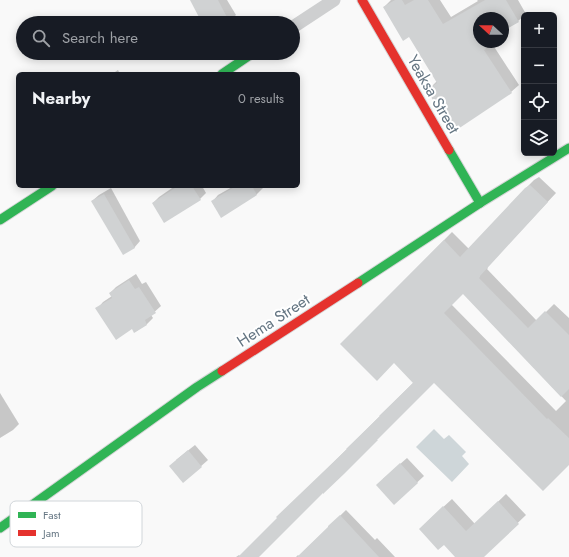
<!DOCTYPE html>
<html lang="en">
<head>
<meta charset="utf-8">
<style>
  :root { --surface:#171b24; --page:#20242c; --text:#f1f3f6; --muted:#9ea1a6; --line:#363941 }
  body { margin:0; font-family:Jost,sans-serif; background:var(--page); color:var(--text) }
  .controls { position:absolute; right:12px; top:12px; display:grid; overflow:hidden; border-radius:6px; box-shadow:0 2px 10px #0003 }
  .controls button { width:36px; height:36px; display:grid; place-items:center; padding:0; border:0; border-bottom:1px solid var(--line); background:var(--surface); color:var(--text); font:20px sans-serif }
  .compass { position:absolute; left:473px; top:12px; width:36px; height:36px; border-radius:50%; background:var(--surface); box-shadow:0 2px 10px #0003; rotate:291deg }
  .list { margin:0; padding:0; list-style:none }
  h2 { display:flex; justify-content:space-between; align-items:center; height:52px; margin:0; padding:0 16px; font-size:17px }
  h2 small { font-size:13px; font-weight:400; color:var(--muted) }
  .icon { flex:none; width:22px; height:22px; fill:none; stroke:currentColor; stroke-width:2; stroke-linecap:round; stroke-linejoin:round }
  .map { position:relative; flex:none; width:569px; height:557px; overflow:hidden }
  .search { position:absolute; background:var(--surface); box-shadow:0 2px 10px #0003; left:16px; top:16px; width:284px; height:44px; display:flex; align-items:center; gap:10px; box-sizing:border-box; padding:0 14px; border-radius:22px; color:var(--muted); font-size:15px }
  .panel { position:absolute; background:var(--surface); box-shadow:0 2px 10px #0003; left:16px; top:72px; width:284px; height:116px; border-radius:6px }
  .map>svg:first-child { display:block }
  .water { fill:#ced6d9 }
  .shadow { fill:#0003; fill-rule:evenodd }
  .building { fill:#d0d2d3 }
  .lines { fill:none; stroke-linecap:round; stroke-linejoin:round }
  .fast-casing { stroke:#d5d6d7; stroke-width:11 }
  .jam-casing { stroke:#d5d6d7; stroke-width:11 }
  .street { stroke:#cecfd0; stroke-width:13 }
  .fast { stroke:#30b455; stroke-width:9 }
  .jam { stroke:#e5322d; stroke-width:9 }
  .labels { text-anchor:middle; stroke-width:4; stroke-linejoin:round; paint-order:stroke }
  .street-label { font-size:16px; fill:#657683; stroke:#fff }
  .key { fill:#fff; stroke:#d1d6da; stroke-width:1 }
  .key-label { font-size:11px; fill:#657683 }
</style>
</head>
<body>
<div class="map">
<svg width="569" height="557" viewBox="0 0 569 557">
  <rect width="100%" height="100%" fill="#f9f9f9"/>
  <!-- water -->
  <polygon class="water" points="434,429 444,439 449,435 466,452 462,456 469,464 452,482 416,447"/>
  <!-- shadow -->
  <g class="shadow">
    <polygon points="191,0 227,0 236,15 227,23 203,23"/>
    <polygon points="391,0 440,0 451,17 478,1 477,0 518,0 526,14 518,21 503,30 503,18 479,18 479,42 491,42 519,85 511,92 428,90 437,81 410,36 384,7"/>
    <polygon points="118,70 120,74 112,74"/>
    <path d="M539,177L556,193L487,267L488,268L487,269L537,321L554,304L569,318V464L434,382L256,557H236L239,555L240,556L414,382L394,362L341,344L452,232L469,249L525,189L534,180ZM463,293L566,401L556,411L451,304Z"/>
    <polygon points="175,186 202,186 206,193 200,199 153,203 159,197"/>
    <polygon points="234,186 262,186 263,188 257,194 221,216 212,202 218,195"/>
    <polygon points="111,188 140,241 134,248 92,201 99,195"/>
    <polygon points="136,274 142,284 146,282 161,306 151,315 153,318 147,324 135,332 132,328 97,309 103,302 112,296 110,293 116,287"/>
    <polygon points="0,393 19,424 13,430 0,438"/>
    <polygon points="195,445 208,460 183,482 176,460"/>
    <polygon points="407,458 424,476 394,504 383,479"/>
    <polygon points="506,494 526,515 482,557 456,557 428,521 452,499 475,524"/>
    <polygon points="346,510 375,540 377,538 395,557 296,557 298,555 299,556"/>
  </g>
  <!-- building -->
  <g class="building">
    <polygon points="190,0 218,0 230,23 202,23"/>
    <polygon points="395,0 402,0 405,5 414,0 428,0 443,24 485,0 506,0 519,22 503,31 503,18 479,18 479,42 486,42 483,44 486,49 484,50 512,93 452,133 427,90 437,83 409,37 403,41 383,7"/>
    <polygon points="530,185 548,202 480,276 480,277 479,278 528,328 545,311 569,335 569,389 561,397 463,294 444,313 547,419 548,418 569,438 569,465 543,491 434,383 377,440 378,440 344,474 323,494 323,493 259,557 238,557 277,518 276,517 347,449 346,449 380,416 379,416 413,383 394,363 377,381 340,344 444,240 460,257 525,188"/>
    <polygon points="178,186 192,186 201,200 164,223 152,203"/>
    <polygon points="236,186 252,186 257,195 221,218 211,201"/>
    <polygon points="104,194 135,248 123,255 91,201"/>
    <polygon points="129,280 135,289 139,287 156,313 145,320 147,325 134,333 132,329 116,340 95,308 112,298 109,293"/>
    <polygon points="188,450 202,467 183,483 169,466"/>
    <polygon points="400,463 418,483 394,505 376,485"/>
    <polygon points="498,501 519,524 484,557 455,557 444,545 438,550 419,529 443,506 466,531"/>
    <polygon points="340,515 379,557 297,557 328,527 328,526"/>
  </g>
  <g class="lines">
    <defs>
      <g id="fast">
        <polyline points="222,74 253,53"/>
        <polyline points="449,150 480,203"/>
        <polyline points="0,220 52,186"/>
        <polyline points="358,283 480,203 569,148"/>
        <polyline points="0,528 197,387 222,371"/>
      </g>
      <g id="jam">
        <polyline points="362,0 449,150"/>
        <polyline points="222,371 358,283"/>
      </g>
    </defs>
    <!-- fast casing -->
    <use href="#fast" class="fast-casing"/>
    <!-- jam casing -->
    <use href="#jam" class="jam-casing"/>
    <!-- street -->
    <polyline class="street" points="293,27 334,0"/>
    <!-- fast -->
    <use href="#fast" class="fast"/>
    <!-- jam -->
    <use href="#jam" class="jam"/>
  </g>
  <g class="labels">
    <!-- street labels -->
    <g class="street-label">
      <text transform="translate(434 94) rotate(60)" y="6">Yeaksa Street</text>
      <text transform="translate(273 320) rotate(-33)" y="6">Hema Street</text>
    </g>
  </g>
  <!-- legend -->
  <rect x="10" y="501" width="132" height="46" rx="6" class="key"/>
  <rect x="18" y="512" width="18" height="6" fill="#30b455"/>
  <rect x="18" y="530" width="18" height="6" fill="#e5322d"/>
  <g class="key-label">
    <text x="43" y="519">Fast</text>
    <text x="43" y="537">Jam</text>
  </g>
</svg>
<div class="controls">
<button>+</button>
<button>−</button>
<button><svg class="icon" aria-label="locate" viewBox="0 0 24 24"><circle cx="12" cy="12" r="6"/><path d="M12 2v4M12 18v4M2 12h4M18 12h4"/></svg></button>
<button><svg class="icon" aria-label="layers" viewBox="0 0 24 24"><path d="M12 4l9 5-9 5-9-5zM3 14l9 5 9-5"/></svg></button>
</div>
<svg class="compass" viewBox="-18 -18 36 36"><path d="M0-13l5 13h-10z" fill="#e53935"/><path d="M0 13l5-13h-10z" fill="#9ea1a6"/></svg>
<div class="search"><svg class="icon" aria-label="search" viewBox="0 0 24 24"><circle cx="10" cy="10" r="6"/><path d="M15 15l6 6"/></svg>Search here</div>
<section class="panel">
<h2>Nearby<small>0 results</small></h2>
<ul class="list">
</ul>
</section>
</div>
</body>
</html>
